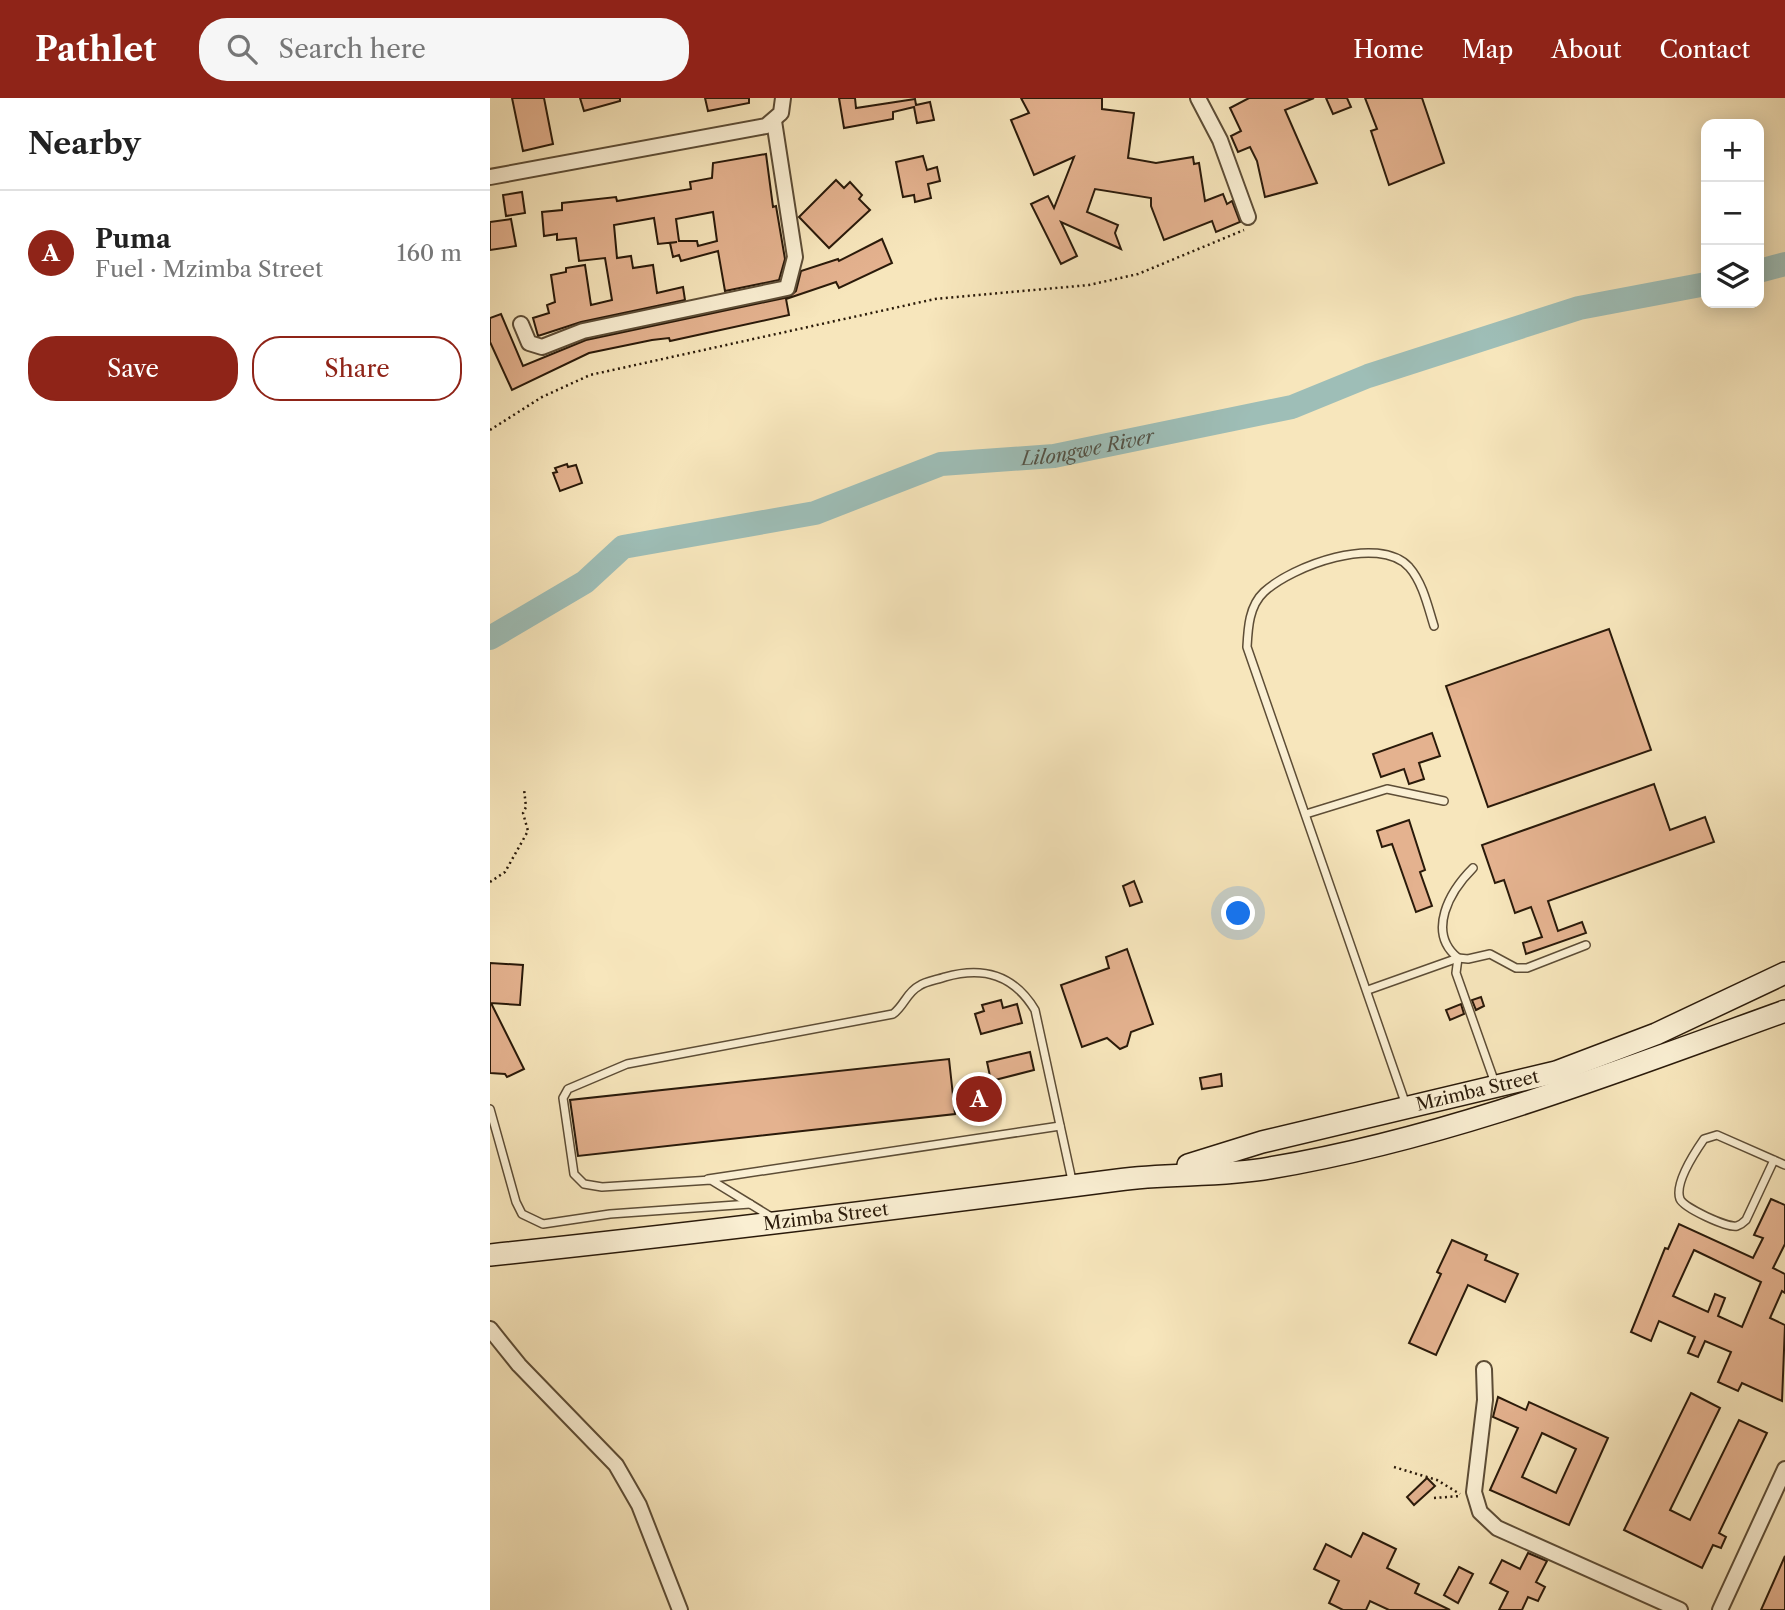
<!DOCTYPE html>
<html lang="en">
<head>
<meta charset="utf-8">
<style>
  :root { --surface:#fff; --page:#f6f6f6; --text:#222; --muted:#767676; --line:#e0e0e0; --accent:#8f2418 }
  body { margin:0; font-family:"Libre Caslon Text",serif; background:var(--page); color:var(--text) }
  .controls { position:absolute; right:21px; top:21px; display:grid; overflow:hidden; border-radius:14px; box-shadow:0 4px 18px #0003 }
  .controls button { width:63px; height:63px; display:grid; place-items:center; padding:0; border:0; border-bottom:2px solid var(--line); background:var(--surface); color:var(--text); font:35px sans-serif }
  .you { position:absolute; left:749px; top:816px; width:24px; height:24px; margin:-18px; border:5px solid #fff; border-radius:50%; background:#1a73e8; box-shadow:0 0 0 10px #1a73e833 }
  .badge { display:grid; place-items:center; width:46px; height:46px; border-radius:50%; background:var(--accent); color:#fff; font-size:23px; font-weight:700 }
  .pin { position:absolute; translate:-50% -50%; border:4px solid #fff; box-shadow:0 2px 7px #0006 }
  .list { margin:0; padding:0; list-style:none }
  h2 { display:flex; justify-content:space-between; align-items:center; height:91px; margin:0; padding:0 28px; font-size:30px }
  h2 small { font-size:23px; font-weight:400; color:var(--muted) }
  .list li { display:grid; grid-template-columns:46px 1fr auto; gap:21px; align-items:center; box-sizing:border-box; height:126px; padding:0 28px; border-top:2px solid var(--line) }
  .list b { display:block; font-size:26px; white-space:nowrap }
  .list p { margin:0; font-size:23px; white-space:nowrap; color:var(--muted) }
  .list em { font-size:23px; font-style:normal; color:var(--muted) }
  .actions { display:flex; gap:14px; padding:21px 28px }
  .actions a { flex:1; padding:16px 0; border:2px solid var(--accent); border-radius:28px; text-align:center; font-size:24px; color:var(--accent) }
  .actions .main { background:var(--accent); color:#fff }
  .icon { flex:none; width:38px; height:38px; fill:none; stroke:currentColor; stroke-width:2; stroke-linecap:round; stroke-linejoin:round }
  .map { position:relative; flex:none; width:1295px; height:1512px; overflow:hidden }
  header { display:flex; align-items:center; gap:42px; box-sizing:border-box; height:98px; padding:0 35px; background:var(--accent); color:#fff }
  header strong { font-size:33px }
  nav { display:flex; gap:38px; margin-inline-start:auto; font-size:24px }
  .search { width:490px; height:63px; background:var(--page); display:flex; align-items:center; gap:18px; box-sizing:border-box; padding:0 24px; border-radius:28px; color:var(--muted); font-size:26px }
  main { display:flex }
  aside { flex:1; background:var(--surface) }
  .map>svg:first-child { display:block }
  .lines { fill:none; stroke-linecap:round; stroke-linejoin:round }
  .river { stroke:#9ebeb7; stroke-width:24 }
  .building { fill:#e4b28f; stroke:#2a1a0a; stroke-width:2; fill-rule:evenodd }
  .lane-casing { stroke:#5d4d36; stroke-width:10 }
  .street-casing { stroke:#5d4d36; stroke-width:18 }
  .secondary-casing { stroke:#2a1a0a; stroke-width:24 }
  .path { stroke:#2a1a0a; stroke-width:2.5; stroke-dasharray:2 3.5; stroke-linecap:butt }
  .lane { stroke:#faefd3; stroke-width:7 }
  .street { stroke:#faefd3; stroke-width:14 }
  .secondary { stroke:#faefd3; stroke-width:21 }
  .labels { text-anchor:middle; stroke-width:6; stroke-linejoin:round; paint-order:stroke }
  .street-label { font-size:18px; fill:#2a1a0a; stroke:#faefd3 }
  .water-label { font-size:19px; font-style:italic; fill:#535347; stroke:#faefd3 }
</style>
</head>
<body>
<header>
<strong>Pathlet</strong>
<div class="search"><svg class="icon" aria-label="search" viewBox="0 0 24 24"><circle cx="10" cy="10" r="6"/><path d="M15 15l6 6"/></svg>Search here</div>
<nav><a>Home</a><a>Map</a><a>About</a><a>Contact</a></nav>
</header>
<main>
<aside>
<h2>Nearby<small></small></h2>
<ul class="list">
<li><span class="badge">A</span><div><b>Puma</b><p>Fuel · Mzimba Street</p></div><em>160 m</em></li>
</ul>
<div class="actions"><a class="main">Save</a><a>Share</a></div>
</aside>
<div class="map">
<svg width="1295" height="1512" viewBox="0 0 1295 1512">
  <rect width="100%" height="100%" fill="#f7e6bc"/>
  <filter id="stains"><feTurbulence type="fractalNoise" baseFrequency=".00286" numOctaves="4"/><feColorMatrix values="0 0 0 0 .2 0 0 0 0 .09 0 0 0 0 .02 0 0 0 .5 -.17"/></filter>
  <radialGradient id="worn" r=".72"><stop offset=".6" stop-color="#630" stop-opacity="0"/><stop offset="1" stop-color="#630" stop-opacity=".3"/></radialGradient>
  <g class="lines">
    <!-- river -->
    <g class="river">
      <polyline points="1269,173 1295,166"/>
      <path id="s1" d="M0,540L95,484L133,449L325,415L451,366L564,358L802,309L878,278L1089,210L1216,186"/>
    </g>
  </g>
  <!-- building -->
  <g class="building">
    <polygon points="22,0 54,0 63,46 33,53"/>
    <polygon points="90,0 130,0 130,3 94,13"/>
    <polygon points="215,0 259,0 259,5 218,13"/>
    <polygon points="349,0 365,0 366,10 425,1 426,7 440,4 444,22 427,25 424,9 403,14 403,21 354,30"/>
    <polygon points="531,0 612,0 612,11 644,15 638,60 666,65 703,59 704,66 709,65 715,103 733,96 737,106 742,103 750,124 726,134 722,123 674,142 661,108 661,100 605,91 597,114 628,127 625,135 631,151 571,124 587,158 571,166 541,106 558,98 564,110 584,59 544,77 521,22 539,15"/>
    <polygon points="759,0 824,0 795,12 827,85 775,99 767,63 760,49 748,54 741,38 751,33 740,10"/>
    <polygon points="836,0 857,0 861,9 843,16"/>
    <polygon points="875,0 932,0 954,65 899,87 881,33 887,31"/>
    <path d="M276,56L283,109L286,108L295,161L289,182L235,193L228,153L191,163L189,157L183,159L180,145L187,144L168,146L164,120L124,127L127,160L141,158L143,170L163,167L167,195L193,189L195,202L91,224L48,238L43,220L59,215L57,207L65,204L61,177L76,174V170L95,167L101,207L122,202L115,160L89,163L86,140L67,142V136L54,138L52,114L72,112V105L126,99L127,103L201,91L200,84L222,80L223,65ZM223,114L227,143L208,148L207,143H189L186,121Z"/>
    <polygon points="433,58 437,72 447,69 450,83 438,86 441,100 425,104 424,97 413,99 406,64"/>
    <polygon points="346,82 354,90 360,84 372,97 369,101 380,112 339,150 309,119"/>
    <polygon points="32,94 35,115 16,118 13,97"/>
    <polygon points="21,121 26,148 0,152 0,124"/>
    <polygon points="392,141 402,165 349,190 346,184 296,201 299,217 180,243 179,240 162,242 99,255 22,292 0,244 0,220 11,216 33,268 96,242 299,199 306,193 311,173 348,161 349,163"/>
    <polygon points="77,366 78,369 86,367 92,385 70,393 63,375 67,374 65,370"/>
    <polygon points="1119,531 1161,652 998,709 956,588"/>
    <polygon points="942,635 950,658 929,665 934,681 919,686 914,671 891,679 883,656"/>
    <polygon points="1164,686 1180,732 1215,719 1224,744 1058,803 1068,833 1092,824 1096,835 1036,856 1033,845 1052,839 1041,809 1025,815 1014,782 1005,785 992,747"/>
    <polygon points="919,722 935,772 930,774 942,808 926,814 902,746 892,749 887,733"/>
    <polygon points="644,783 652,804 640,808 633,788"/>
    <polygon points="637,851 663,926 641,934 637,948 630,951 617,940 592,949 571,887 619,870 616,859"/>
    <polygon points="0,865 33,867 30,907 1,905 34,971 17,979 15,976 0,975"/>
    <polygon points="991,899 994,908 986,912 982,902"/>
    <polygon points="511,902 513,910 527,906 532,925 491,936 485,916 494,913 492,907"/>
    <polygon points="971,906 974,916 960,922 956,912"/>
    <polygon points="540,954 544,972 501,983 497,964"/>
    <polygon points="459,961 465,1016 88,1058 80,1002"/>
    <polygon points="731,976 732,988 712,991 710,980"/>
    <path d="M1281,1101L1295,1107V1146L1283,1170L1295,1176V1195L1292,1193L1280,1220L1295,1227L1292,1303L1252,1285L1248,1293L1228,1284L1241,1254L1215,1243L1208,1259L1198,1255L1205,1239L1169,1223L1161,1243L1141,1234L1175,1150L1178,1151L1189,1126L1263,1160L1273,1140L1264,1137ZM1204,1152L1271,1184L1252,1229L1228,1218L1235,1200L1225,1196L1218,1214L1183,1198Z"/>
    <polygon points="962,1142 997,1157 995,1162 1028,1176 1015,1204 978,1187 946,1257 919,1245 951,1176 947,1174"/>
    <polygon points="1201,1295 1230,1310 1180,1412 1200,1422 1249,1322 1277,1335 1229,1435 1236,1439 1231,1450 1223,1447 1212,1470 1134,1432"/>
    <path d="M1008,1299L1036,1312L1039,1304L1118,1340L1079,1427L1000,1392L1028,1330L1003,1319ZM1052,1335L1086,1351L1066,1395L1032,1379Z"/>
    <polygon points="937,1380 945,1388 924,1407 917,1399"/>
    <polygon points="873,1435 906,1451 897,1470 929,1486 925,1495 960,1512 899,1512 880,1503 876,1512 853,1512 839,1505 849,1483 824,1471 836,1446 861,1459"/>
    <polygon points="1038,1455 1057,1463 1046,1484 1055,1489 1048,1503 1038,1499 1032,1512 1009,1512 1018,1494 1000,1485 1012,1462 1030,1471"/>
    <polygon points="1295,1458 1295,1512 1271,1512"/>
    <polygon points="969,1469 983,1476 968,1505 954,1497"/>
  </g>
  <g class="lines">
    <defs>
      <g id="lane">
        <polyline points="816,716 897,691 954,703"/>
        <path d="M983,770C960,793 936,834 968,860L966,875L1005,985"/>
        <polyline points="878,892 968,860 978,861 1000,856 1026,870 1037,870 1096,847"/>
        <path d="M916,1007L757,549C758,530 759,508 774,494C802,468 888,436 919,469C933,485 938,509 944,528"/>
        <polyline points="0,1011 26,1104 32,1116 53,1126 120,1116 260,1106"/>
        <path d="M1284,1062L1256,1122C1254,1124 1250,1127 1247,1128C1237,1130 1194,1110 1190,1101C1184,1085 1205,1054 1214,1041L1227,1037L1295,1067"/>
        <polyline points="218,1081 570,1028"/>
        <path d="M283,1120L221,1082L112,1089L94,1086L84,1076L73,1000L78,991L137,966L403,916C414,908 417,894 429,888C436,883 447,882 455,879C494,868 524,877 545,912L583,1087"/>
      </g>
      <g id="street">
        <polyline points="708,0 730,42 758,119"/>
        <polyline points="0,79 276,28 291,15 293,0"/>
        <polyline points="31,226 39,245 52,249 93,233 297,190 305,159 284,23"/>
        <polyline points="0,1231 29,1267 126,1367 149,1407 190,1512"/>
        <polyline points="994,1271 995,1302 984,1394 990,1414 1007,1430 1190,1512"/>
        <polyline points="1230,1512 1295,1371"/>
      </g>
      <g id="secondary">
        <path id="s2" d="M698,1067L772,1044L1066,974L1166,936L1295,875"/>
        <path id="s3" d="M0,1157C210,1135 419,1109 628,1082C678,1075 731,1079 780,1070C958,1040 1126,974 1295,913"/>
      </g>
    </defs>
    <!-- lane casing -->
    <use href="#lane" class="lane-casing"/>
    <!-- street casing -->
    <use href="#street" class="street-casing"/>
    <!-- secondary casing -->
    <use href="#secondary" class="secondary-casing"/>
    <!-- path -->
    <g class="path">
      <polyline points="0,332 52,299 100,277 445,201 599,187 648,176 754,132"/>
      <polyline points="0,784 15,774 38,733 33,715 36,709 34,691"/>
      <polyline points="904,1369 947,1382 970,1396"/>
      <polyline points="944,1400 970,1398"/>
    </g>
    <!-- lane -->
    <use href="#lane" class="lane"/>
    <!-- street -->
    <use href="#street" class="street"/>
    <!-- secondary -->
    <use href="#secondary" class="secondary"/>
  </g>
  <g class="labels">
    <!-- street labels -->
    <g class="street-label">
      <text dy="6" stroke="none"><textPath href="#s2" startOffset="299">Mzimba Street</textPath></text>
      <text dy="6" stroke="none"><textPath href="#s3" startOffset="338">Mzimba Street</textPath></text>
    </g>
    <!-- water labels -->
    <g class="water-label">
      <text dy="7" stroke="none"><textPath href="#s1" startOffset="640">Lilongwe River</textPath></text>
    </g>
  </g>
  <rect width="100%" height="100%" filter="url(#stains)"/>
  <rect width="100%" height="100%" fill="url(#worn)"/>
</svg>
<div class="controls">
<button>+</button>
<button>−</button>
<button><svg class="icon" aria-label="layers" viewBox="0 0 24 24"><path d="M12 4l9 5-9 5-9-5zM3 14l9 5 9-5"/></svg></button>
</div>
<div class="you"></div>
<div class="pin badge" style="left:489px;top:1001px">A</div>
</div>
</main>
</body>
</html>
